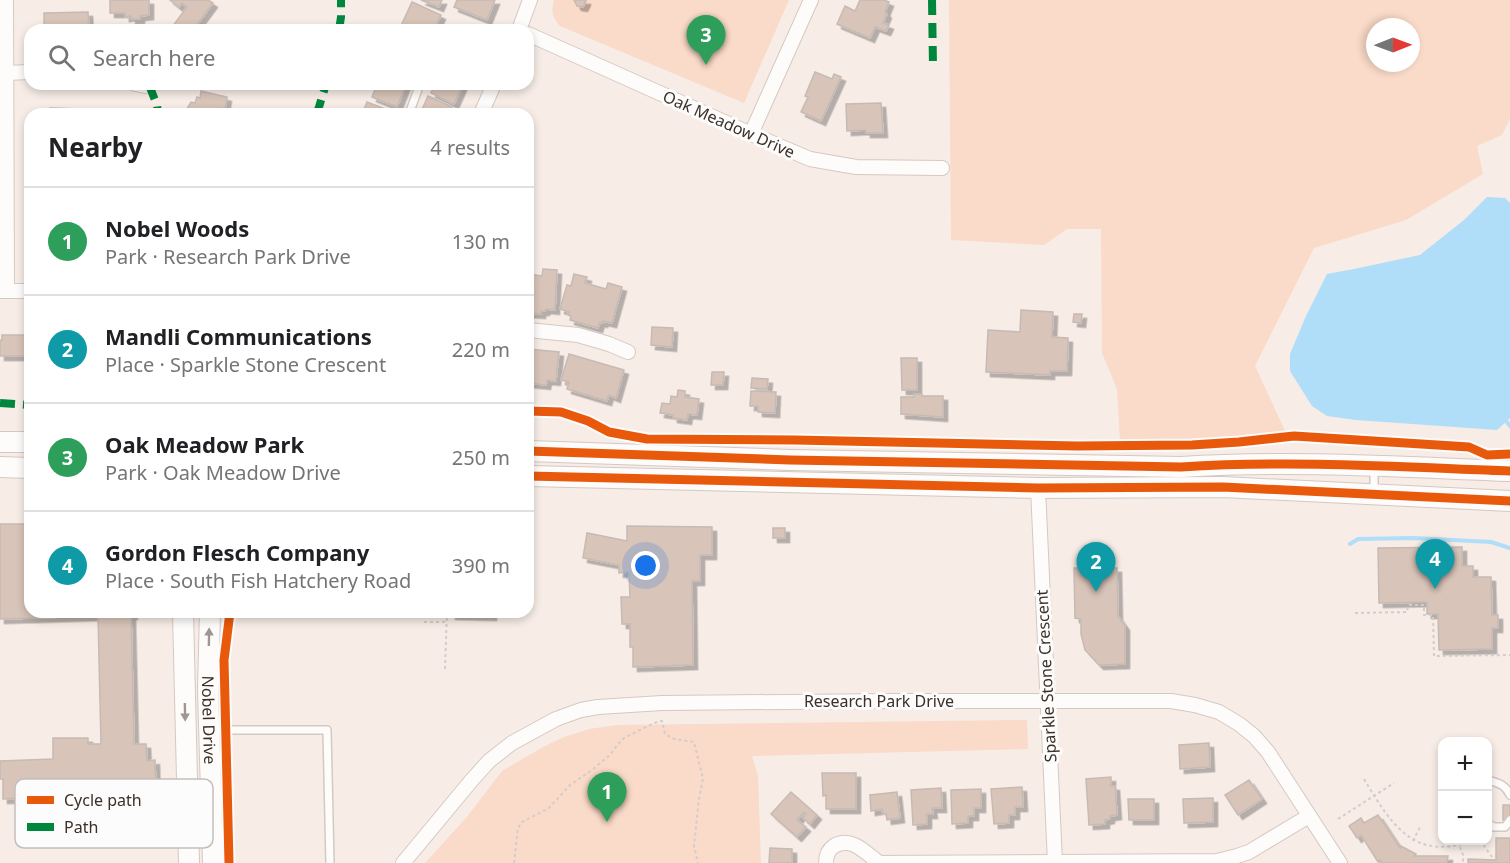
<!DOCTYPE html>
<html lang="en">
<head>
<meta charset="utf-8">
<style>
  :root { --surface:#fff; --page:#f6f6f6; --text:#202124; --muted:#757577; --line:#e0e0e0; --accent:#0b8043 }
  body { margin:0; font-family:"Noto Sans",sans-serif; background:var(--page); color:var(--text) }
  .controls { position:absolute; right:18px; bottom:18px; display:grid; overflow:hidden; border-radius:12px; box-shadow:0 3px 9px #0003 }
  .controls button { width:54px; height:54px; display:grid; place-items:center; padding:0; border:0; border-bottom:2px solid var(--line); background:var(--surface); color:var(--text); font:30px sans-serif }
  .compass { position:absolute; left:1366px; top:18px; width:54px; height:54px; border-radius:50%; background:var(--surface); box-shadow:0 3px 9px #0003; rotate:89deg }
  .you { position:absolute; left:646px; top:566px; width:21px; height:21px; margin:-15px; border:4px solid #fff; border-radius:50%; background:#1a73e8; box-shadow:0 0 0 9px #1a73e833 }
  .badge { display:grid; place-items:center; width:39px; height:39px; border-radius:50%; background:var(--accent); color:#fff; font-size:20px; font-weight:700 }
  .pin { position:absolute; translate:-50% -50px; filter:drop-shadow(0 2px 3px #0008) }
  .pin::after { content:''; position:absolute; top:32px; width:21px; height:18px; background:inherit; clip-path:polygon(0 0,100% 0,50% 100%) }
  .list { margin:0; padding:0; list-style:none }
  h2 { display:flex; justify-content:space-between; align-items:center; height:78px; margin:0; padding:0 24px; font-size:26px }
  h2 small { font-size:20px; font-weight:400; color:var(--muted) }
  .list li { display:grid; grid-template-columns:39px 1fr auto; gap:18px; align-items:center; box-sizing:border-box; height:108px; padding:0 24px; border-top:2px solid var(--line) }
  .list b { display:block; font-size:22px; white-space:nowrap }
  .list p { margin:0; font-size:20px; white-space:nowrap; color:var(--muted) }
  .list em { font-size:20px; font-style:normal; color:var(--muted) }
  .icon { flex:none; width:33px; height:33px; fill:none; stroke:currentColor; stroke-width:2; stroke-linecap:round; stroke-linejoin:round }
  .map { position:relative; flex:none; width:1510px; height:863px; overflow:hidden }
  .search { position:absolute; background:var(--surface); box-shadow:0 3px 9px #0003; left:24px; top:24px; width:510px; height:66px; display:flex; align-items:center; gap:15px; box-sizing:border-box; padding:0 21px; border-radius:18px; color:var(--muted); font-size:22px }
  .panel { position:absolute; background:var(--surface); box-shadow:0 3px 9px #0003; left:24px; top:108px; width:510px; height:510px; border-radius:18px }
  .map>svg:first-child { display:block }
  .green { fill:#fadac8; fill-rule:evenodd }
  .water { fill:#b0ddf7 }
  .lines { fill:none; stroke-linecap:round; stroke-linejoin:round }
  .stream { stroke:#b0ddf7; stroke-width:4 }
  .building { fill:#d8c4b8; stroke:#c6bbb4; stroke-width:1.5; filter:url(#shadow) }
  .lane-casing { stroke:#d4c9c2; stroke-width:10 }
  .street-casing { stroke:#d4c9c2; stroke-width:16 }
  .secondary-casing { stroke:#d4c9c2; stroke-width:22 }
  .path { stroke:#d2cdcb; stroke-width:2; stroke-dasharray:3 3; stroke-linecap:butt }
  .lane { stroke:#fefcfb; stroke-width:7 }
  .street { stroke:#fefcfb; stroke-width:14 }
  .secondary { stroke:#fefcfb; stroke-width:20 }
  .quiet { stroke:#00873e; stroke-width:8; stroke-dasharray:15 8; stroke-linecap:butt }
  .cycleway-casing { stroke:#fcfcfc; stroke-width:13 }
  .cycleway { stroke:#e8590c; stroke-width:9 }
  .oneway { fill:#9d9692 }
  .labels { text-anchor:middle; stroke-width:6; stroke-linejoin:round; paint-order:stroke }
  .street-label { font-size:16px; fill:#3c2f28; stroke:#fcfcfc }
  .key { fill:#fcfcfc; stroke:#c2bebc; stroke-width:1.5 }
  .key-label { font-size:16px; fill:#3c2f28 }
</style>
</head>
<body>
<div class="map">
<svg width="1510" height="863" viewBox="0 0 1510 863">
  <defs>
    <filter id="shadow"><feDropShadow dx="4.5" dy="4.5" stdDeviation="0" flood-color="#0004"/></filter>
  </defs>
  <rect width="100%" height="100%" fill="#f7ece6"/>
  <!-- green -->
  <g class="green">
    <path d="M554,0H789L744,103L560,26C552,17 551,11 554,0Z"/>
    <path d="M949,0H1510V119L1502,135L1477,146L1483,174L1406,220L1314,248L1255,366L1286,433L1250,438L1120,440L1117,389L1102,353L1101,229H1067L1044,245L951,240ZM1375,27H1411V63H1375Z"/>
    <polygon points="1027,720 1028,749 752,756 758,776 761,863 425,863 466,818 502,771 543,747 564,737 589,729 617,725"/>
  </g>
  <!-- water -->
  <polygon class="water" points="1487,197 1505,198 1510,203 1510,418 1497,430 1356,420 1327,416 1312,406 1290,371 1290,354 1306,316 1327,274 1354,269 1420,255 1464,220"/>
  <g class="lines">
    <!-- stream -->
    <g class="stream">
      <polyline points="1507,422 1510,426"/>
      <polyline points="1350,544 1358,539 1414,538 1491,542 1510,548"/>
    </g>
  </g>
  <!-- building -->
  <g class="building">
    <polygon points="110,0 149,0 149,15 140,16 140,19 131,19 131,16 125,17 125,13 110,13"/>
    <polygon points="170,0 208,0 213,3 193,30 177,30 172,27 187,7 182,3 179,7"/>
    <polygon points="421,0 442,0 439,7"/>
    <polygon points="457,0 495,0 487,20 454,7"/>
    <polygon points="574,0 586,0 586,1 583,7 577,6"/>
    <polygon points="860,0 884,0 889,2 885,12 887,14 883,23 889,25 886,31 875,27 870,38 837,24 845,6 855,11"/>
    <polygon points="412,2 441,15 434,30 399,30"/>
    <polygon points="88,12 89,30 44,30 44,13"/>
    <polygon points="815,72 832,79 834,74 841,77 821,121 801,112 808,97 805,96"/>
    <polygon points="377,84 406,84 397,107 372,97"/>
    <polygon points="435,84 463,84 454,104 431,93"/>
    <polygon points="201,91 227,97 225,109 221,108 220,114 182,114 184,111 185,112 191,102 195,103 197,97 200,98"/>
    <polygon points="428,96 452,107 449,114 420,114"/>
    <polygon points="367,102 393,112 392,114 362,114"/>
    <polygon points="881,103 883,133 866,133 866,130 847,131 846,104"/>
    <polygon points="50,108 84,109 84,111 91,111 91,114 49,114"/>
    <polygon points="543,269 557,270 555,310 546,309 545,311 541,311 541,314 528,313 528,274 542,276"/>
    <polygon points="574,274 587,277 585,283 606,289 608,283 622,287 612,323 603,321 603,323 600,322 598,328 570,320 571,316 568,315 569,312 560,309 567,285 571,286"/>
    <polygon points="1021,310 1053,312 1052,337 1068,338 1067,371 1050,371 1050,375 986,372 988,330 1020,332"/>
    <polygon points="1074,314 1082,314 1081,323 1073,322"/>
    <polygon points="652,327 673,328 672,347 651,345"/>
    <polygon points="2,335 26,335 26,356 0,356 0,340 2,340"/>
    <polygon points="528,349 559,352 556,381 547,380 546,385 528,383"/>
    <polygon points="569,354 624,370 616,398 609,395 607,401 567,389 569,382 561,380"/>
    <polygon points="901,358 917,358 917,390 902,390"/>
    <polygon points="712,372 724,372 723,385 711,385"/>
    <polygon points="752,378 768,379 767,389 751,388"/>
    <polygon points="678,390 685,391 685,397 699,399 697,415 688,414 687,420 673,418 673,415 660,413 662,403 670,404 671,396 677,397"/>
    <polygon points="751,391 776,392 775,413 758,412 758,406 750,406"/>
    <polygon points="914,394 922,394 922,396 943,396 943,417 901,414 901,397 914,397"/>
    <polygon points="0,524 30,524 30,612 133,612 133,615 131,615 134,744 146,744 147,761 155,760 156,799 146,799 147,816 128,817 128,828 100,829 100,816 84,816 84,820 37,821 37,798 3,799 3,779 0,779 0,761 53,759 53,738 88,738 88,744 101,744 98,616 0,619"/>
    <polygon points="627,526 712,527 712,555 700,555 700,581 692,581 693,665 633,667 633,647 630,647 630,624 622,624 621,597 630,597 629,572 619,573 619,565 583,558 587,533 627,541"/>
    <rect x="773" y="528" width="12" height="10"/>
    <polygon points="1462,547 1462,566 1473,566 1473,577 1491,577 1492,615 1498,615 1498,628 1492,628 1492,649 1439,650 1438,614 1427,614 1427,602 1379,603 1378,548"/>
    <polygon points="1074,568 1117,568 1118,616 1125,626 1125,664 1099,665 1085,650 1081,634 1081,619 1075,618"/>
    <polygon points="451,612 492,612 492,616 451,615"/>
    <polygon points="1209,743 1210,767 1180,769 1179,745"/>
    <polygon points="822,773 856,773 856,809 826,809 826,795 823,796"/>
    <polygon points="1111,777 1111,786 1115,786 1117,815 1110,816 1110,819 1105,820 1105,824 1089,825 1086,779"/>
    <polygon points="1249,780 1262,799 1238,815 1225,795"/>
    <polygon points="1022,787 1023,807 1015,807 1015,815 1009,815 1009,823 994,824 991,789"/>
    <polygon points="941,788 942,808 932,808 933,814 927,814 927,824 913,825 911,790"/>
    <polygon points="981,789 981,808 974,808 974,816 968,816 968,823 952,824 951,790"/>
    <polygon points="791,792 817,815 810,824 803,818 806,814 804,812 797,820 806,827 797,837 771,814"/>
    <polygon points="897,792 900,818 887,820 886,814 883,814 882,809 871,811 870,795"/>
    <polygon points="1213,798 1213,822 1184,823 1183,799"/>
    <polygon points="1128,799 1154,799 1154,820 1129,820"/>
    <rect x="1503" y="805" width="7" height="15"/>
    <polygon points="1378,815 1400,848 1401,846 1416,854 1414,856 1448,856 1447,863 1382,863 1380,860 1378,862 1361,835 1357,838 1349,826 1361,818 1364,823"/>
    <polygon points="1496,838 1510,838 1510,863 1468,863 1468,859 1496,860"/>
    <polygon points="770,848 792,849 792,863 769,863"/>
  </g>
  <g class="lines">
    <defs>
      <g id="lane">
        <polyline points="409,114 420,84"/>
        <polyline points="1374,494 1374,469"/>
        <polyline points="212,730 327,730 330,863"/>
        <path d="M1488,780C1498,783 1505,784 1510,795"/>
        <polyline points="1488,824 1494,827 1505,827 1510,820"/>
      </g>
      <g id="street">
        <polyline points="6,0 7,291"/>
        <polyline points="519,30 530,0"/>
        <polyline points="528,34 751,134 810,159 856,167 942,168"/>
        <polyline points="6,73 30,72"/>
        <polyline points="135,84 145,86 151,84"/>
        <polyline points="481,114 494,84"/>
        <polyline points="751,134 811,0"/>
        <polyline points="0,291 30,291"/>
        <polyline points="528,330 578,335 609,344 628,352"/>
        <polyline points="1038,488 1055,863"/>
        <polyline points="403,863 471,781 489,761 512,743 556,719 581,710 598,707 662,703 894,701 1171,701 1195,705 1219,712 1239,724 1254,736 1268,752 1340,863"/>
        <path d="M826,863C826,856 828,850 834,846C851,836 865,852 878,862"/>
        <polyline points="874,863 1217,861 1237,856 1249,852 1309,816"/>
      </g>
      <g id="secondary">
        <polyline points="0,442 30,442"/>
        <path d="M528,451L790,460L1181,467C1291,460 1401,467 1510,471"/>
        <polyline points="0,467 30,468"/>
        <polyline points="528,476 1038,488 1223,487 1510,501"/>
        <polyline points="183,612 189,863"/>
        <path id="s1" d="M210,612L208,689L213,863"/>
      </g>
    </defs>
    <!-- lane casing -->
    <use href="#lane" class="lane-casing"/>
    <!-- street casing -->
    <use href="#street" class="street-casing"/>
    <!-- secondary casing -->
    <use href="#secondary" class="secondary-casing"/>
    <!-- path -->
    <g class="path">
      <polyline points="1355,613 1407,612 1408,605 1424,605 1424,615 1433,615 1434,656 1510,655"/>
      <polyline points="424,622 445,622"/>
      <polyline points="445,669 447,612"/>
      <path d="M1364,779C1391,824 1414,863 1474,840"/>
      <polyline points="1338,819 1394,783"/>
      <polyline points="1480,840 1492,857"/>
      <polyline points="1413,841 1421,825"/>
      <polyline points="1460,847 1463,855 1463,863"/>
      <polyline points="514,863 518,828 522,822 549,808 570,785 592,770 610,755 618,744 624,738 654,723 662,721 665,734 674,739 694,742 703,779 699,798 694,846 698,863"/>
    </g>
    <!-- lane -->
    <use href="#lane" class="lane"/>
    <!-- street -->
    <use href="#street" class="street"/>
    <!-- secondary -->
    <use href="#secondary" class="secondary"/>
    <!-- quiet -->
    <g class="quiet">
      <polyline points="932,0 933,67"/>
      <polyline points="339,30 341,17 341,0"/>
      <polyline points="149,85 157,105 158,114"/>
      <polyline points="316,114 319,107 326,84"/>
      <polyline points="0,403 30,405"/>
    </g>
    <defs>
      <g id="cycleway">
        <polyline points="528,411 561,412 588,421 609,432 647,439 795,440 1077,446 1192,445 1239,442 1294,436 1469,447 1487,455 1510,454"/>
        <path d="M528,451L790,460L1181,467C1291,460 1401,467 1510,471"/>
        <polyline points="528,476 1038,488 1223,487 1510,501"/>
        <polyline points="229,863 224,660 230,612"/>
      </g>
    </defs>
    <!-- cycleway casing -->
    <use href="#cycleway" class="cycleway-casing"/>
    <!-- cycleway -->
    <use href="#cycleway" class="cycleway"/>
  </g>
  <!-- one-way arrows -->
  <defs><path id="oneway-solid" d="M-6-.8H1V-3.2L6.5 0L1 3.2V.8H-6Z" transform="scale(1.5)"/></defs>
  <g class="oneway">
    <use href="#oneway-solid" transform="translate(209 637) rotate(-89)"/>
    <use href="#oneway-solid" transform="translate(185 712) rotate(89)"/>
  </g>
  <g class="labels">
    <!-- street labels -->
    <g class="street-label">
      <text transform="translate(729 124) rotate(24)" y="6">Oak Meadow Drive</text>
      <text transform="translate(1046 676) rotate(-93)" y="6">Sparkle Stone Crescent</text>
      <text x="879" y="707">Research Park Drive</text>
      <text dy="6" stroke="none"><textPath href="#s1" startOffset="108">Nobel Drive</textPath></text>
    </g>
  </g>
  <!-- legend -->
  <rect x="15" y="779" width="198" height="69" rx="9" class="key"/>
  <rect x="27" y="796" width="27" height="8" fill="#e8590c"/>
  <rect x="27" y="823" width="27" height="8" fill="#00873e"/>
  <g class="key-label">
    <text x="64" y="806">Cycle path</text>
    <text x="64" y="833">Path</text>
  </g>
</svg>
<div class="controls">
<button>+</button>
<button>−</button>
</div>
<svg class="compass" viewBox="-18 -18 36 36"><path d="M0-13l5 13h-10z" fill="#e53935"/><path d="M0 13l5-13h-10z" fill="#757577"/></svg>
<div class="you"></div>
<div class="pin badge" style="left:607px;top:822px;background:#2e9e5b">1</div>
<div class="pin badge" style="left:1096px;top:592px;background:#0f9aa8">2</div>
<div class="pin badge" style="left:706px;top:65px;background:#2e9e5b">3</div>
<div class="pin badge" style="left:1435px;top:589px;background:#0f9aa8">4</div>
<div class="search"><svg class="icon" aria-label="search" viewBox="0 0 24 24"><circle cx="10" cy="10" r="6"/><path d="M15 15l6 6"/></svg>Search here</div>
<section class="panel">
<h2>Nearby<small>4 results</small></h2>
<ul class="list">
<li><span class="badge" style="background:#2e9e5b">1</span><div><b>Nobel Woods</b><p>Park · Research Park Drive</p></div><em>130 m</em></li>
<li><span class="badge" style="background:#0f9aa8">2</span><div><b>Mandli Communications</b><p>Place · Sparkle Stone Crescent</p></div><em>220 m</em></li>
<li><span class="badge" style="background:#2e9e5b">3</span><div><b>Oak Meadow Park</b><p>Park · Oak Meadow Drive</p></div><em>250 m</em></li>
<li><span class="badge" style="background:#0f9aa8">4</span><div><b>Gordon Flesch Company</b><p>Place · South Fish Hatchery Road</p></div><em>390 m</em></li>
</ul>
</section>
</div>
</body>
</html>
